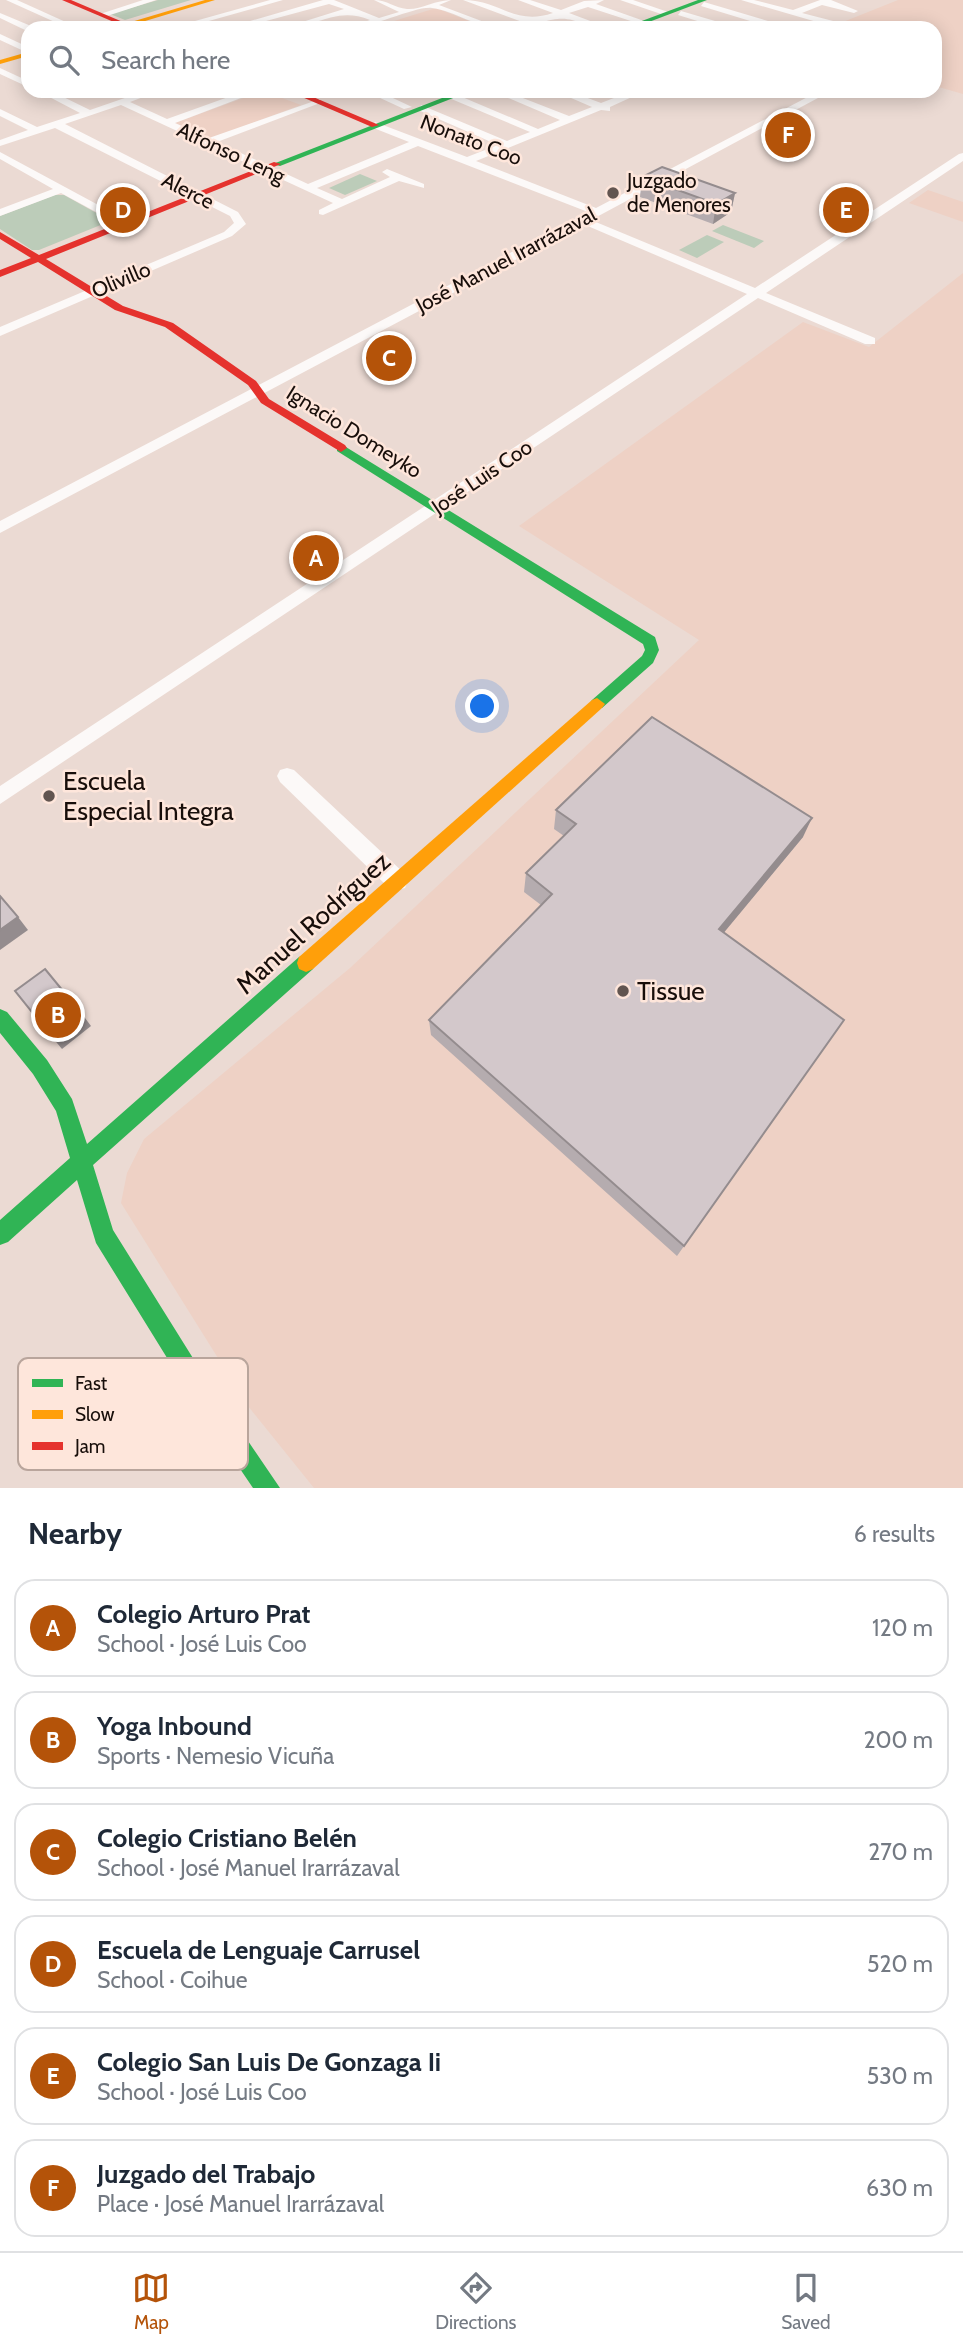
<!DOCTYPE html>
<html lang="en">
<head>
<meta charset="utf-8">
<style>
  :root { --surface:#fff; --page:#f6f6f7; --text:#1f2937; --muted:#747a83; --line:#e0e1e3; --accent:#b45309 }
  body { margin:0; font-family:Cabin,sans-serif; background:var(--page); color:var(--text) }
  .you { position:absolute; left:483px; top:707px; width:24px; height:24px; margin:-18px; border:5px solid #fff; border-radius:50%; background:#1a73e8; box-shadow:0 0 0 10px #1a73e833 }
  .badge { display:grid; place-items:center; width:46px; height:46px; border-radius:50%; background:var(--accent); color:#fff; font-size:23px; font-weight:700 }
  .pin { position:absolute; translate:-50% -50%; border:4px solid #fff; box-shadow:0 2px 7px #0006 }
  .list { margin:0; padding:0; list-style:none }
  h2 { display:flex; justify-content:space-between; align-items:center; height:91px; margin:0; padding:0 28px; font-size:30px }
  h2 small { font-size:23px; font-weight:400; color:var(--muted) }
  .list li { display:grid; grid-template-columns:46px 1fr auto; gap:21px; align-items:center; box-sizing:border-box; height:98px; margin:0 14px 14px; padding:0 14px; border:2px solid var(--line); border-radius:21px }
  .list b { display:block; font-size:26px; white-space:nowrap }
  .list p { margin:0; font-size:23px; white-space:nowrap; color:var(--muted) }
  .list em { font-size:23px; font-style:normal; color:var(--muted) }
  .icon { flex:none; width:38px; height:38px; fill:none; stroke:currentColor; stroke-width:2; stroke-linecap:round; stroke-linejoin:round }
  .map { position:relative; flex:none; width:963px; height:1488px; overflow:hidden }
  .search { position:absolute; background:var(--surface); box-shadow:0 4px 18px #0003; left:21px; right:21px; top:21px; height:77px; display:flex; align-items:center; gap:18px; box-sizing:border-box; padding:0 24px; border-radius:21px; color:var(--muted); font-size:26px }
  .sheet { height:763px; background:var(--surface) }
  nav { display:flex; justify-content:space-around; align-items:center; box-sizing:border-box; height:98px; border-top:2px solid var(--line); background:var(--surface); font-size:19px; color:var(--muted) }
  nav a { display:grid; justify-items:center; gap:4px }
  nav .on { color:var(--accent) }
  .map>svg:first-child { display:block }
  .built { fill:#eed1c5 }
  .green { fill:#bcccb9 }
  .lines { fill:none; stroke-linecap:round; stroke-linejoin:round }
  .street { fill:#fcf9f8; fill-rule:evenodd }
  .fast { fill:#30b455; fill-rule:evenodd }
  .slow { fill:#ff9f0a; fill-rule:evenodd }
  .jam { fill:#e5322d; fill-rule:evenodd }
  .wall { fill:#b5acaf }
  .shaded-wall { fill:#948c8e }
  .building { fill:#d3c8cb; stroke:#948c8e; stroke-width:2 }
  .poi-dot { fill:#625550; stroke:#fee6db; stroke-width:2.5 }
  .labels { text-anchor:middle; stroke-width:5; stroke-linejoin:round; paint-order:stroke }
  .far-street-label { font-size:21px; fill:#180e0a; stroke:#fee6db }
  .far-poi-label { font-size:21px; fill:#180e0a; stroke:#fee6db; text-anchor:start }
  .poi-label { font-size:26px; fill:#180e0a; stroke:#fee6db; text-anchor:start }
  .street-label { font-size:26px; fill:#180e0a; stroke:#fee6db }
  .key { fill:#fee6db; stroke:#b9a59c; stroke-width:2 }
  .key-label { font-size:19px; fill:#180e0a }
</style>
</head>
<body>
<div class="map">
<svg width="963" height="1488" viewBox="0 0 963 1488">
  <rect width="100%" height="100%" fill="#ebdad3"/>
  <!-- built -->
  <g class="built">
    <polygon points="898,0 963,0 963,94 935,86 935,28 828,28"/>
    <polygon points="436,8 469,21 445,28 411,28 394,21"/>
    <polygon points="263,91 301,105 209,139 175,123"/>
    <polygon points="928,190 963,202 963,222 909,203"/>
    <polygon points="963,273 963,1488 314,1488 248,1406 121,1203 127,1173 144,1139 350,968 699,640 519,526 803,322 869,347"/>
  </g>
  <!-- green -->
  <g class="green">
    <polygon points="158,0 191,0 125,20 110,14"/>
    <polygon points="360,174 377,181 345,195 329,188"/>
    <polygon points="55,195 64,195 109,220 108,222 39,250 32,250 0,229 0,216"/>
    <polygon points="723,225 764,241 754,248 712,231"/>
    <polygon points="707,235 724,242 697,258 679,250"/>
  </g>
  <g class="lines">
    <!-- street -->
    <g class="street">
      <polygon points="6,0 17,0 79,28 68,28"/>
      <polygon points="143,0 156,0 104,17 97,15"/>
      <polygon points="270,0 283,0 184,28 170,28"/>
      <path d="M323,0H334L379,18L399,12L374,0C387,0 395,8 407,9C420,10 436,0 451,0L439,5L500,28C476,28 456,11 432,8C415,6 373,28 348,28L370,20C335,6 318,28 283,28L344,9L329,4L240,28H226Z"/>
      <path d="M463,0C500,0 514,26 553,13L518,0H530L561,10L584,1L604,0L596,4L647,22L640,24L588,7L569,13L609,28C577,28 575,11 540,23V26L513,28L525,23Z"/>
      <polygon points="620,0 633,0 671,13 664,15"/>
      <polygon points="741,0 754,0 793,10 820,0 831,0 858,11 854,13 822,5 802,13 837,22 834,27"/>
      <polygon points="704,2 785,26 786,28 773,28 701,6"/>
      <polygon points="681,11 732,26 733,28 720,28 678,15"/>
      <polygon points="0,13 31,26 32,28 25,30 0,18"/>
      <polygon points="0,34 28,47 28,53 0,40"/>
      <polygon points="0,68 28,81 28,87 0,74"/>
      <polygon points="38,91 51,91 90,110 145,91 159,91 130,102 167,119 245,91 259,91 175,123 209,138 320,99 320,103 217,142 308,184 409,142 371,127 375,122 467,157 498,145 418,110 421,105 507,141 530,132 449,98 449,94 455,94 538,129 560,120 492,91 505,91 569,116 592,107 555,91 569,91 601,103 632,91 645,91 610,107 610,111 601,110 476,161 596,208 819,91 831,91 591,220 755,288 959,154 963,153 963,161 766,293 875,338 875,344 865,344 758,298 0,804 0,786 747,294 583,224 0,533 0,521 588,212 418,146 317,188 342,199 390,177 382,172 387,169 424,184 424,188 399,181 323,215 319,214 319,210 333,203 121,105 65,124 238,212 246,224 232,236 0,336 0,327 224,232 234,223 230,216 55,128 0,146 0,140 28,130 0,116 0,109 37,127 80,113"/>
      <polygon points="365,91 378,91 412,107 404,109"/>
      <polygon points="424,91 437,91 444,95 439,98"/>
      <polygon points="0,152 128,221 130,223 120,225 61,193 0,216 0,209 53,189 0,159"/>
      <polygon points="287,768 294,770 405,874 408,881 405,888 397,890 389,888 280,782 277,776 280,770"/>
    </g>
    <!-- fast -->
    <g class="fast">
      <polygon points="698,0 707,0 633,28 623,28"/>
      <polygon points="460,91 471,91 280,166 273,164"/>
      <polygon points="341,444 655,637 659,650 653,663 602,708 592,708 589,704 592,700 642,656 645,650 643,644 337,451 337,445"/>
      <polygon points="306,954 313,957 315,963 313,969 93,1165 113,1230 206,1379 280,1488 253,1488 190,1395 96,1243 77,1180 8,1242 0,1245 0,1220 70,1158 56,1111 33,1074 0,1033 0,1009 7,1012 47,1060 72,1099 87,1144 299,957"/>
    </g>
    <!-- slow -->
    <g class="slow">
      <polygon points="205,0 215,0 122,28 111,28"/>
      <polygon points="28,52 28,56 0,64 0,60"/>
      <polygon points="597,698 605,704 602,708 313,969 306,972 299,969 297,963 299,957 592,700"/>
    </g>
    <!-- jam -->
    <g class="jam">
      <polygon points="62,0 71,0 137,28 128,28"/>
      <polygon points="288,91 299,91 379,125 372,127"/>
      <polygon points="274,162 281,164 46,259 123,306 173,323 256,381 269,399 345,445 347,448 341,452 261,403 248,385 165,327 115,310 38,262 0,277 0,270 31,258 0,239 0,232 39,255"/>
    </g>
  </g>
  <!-- wall -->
  <g class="wall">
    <polygon points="642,177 735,193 731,212 713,224 640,197"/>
    <polygon points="556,810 803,837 723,933 844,1020 677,1256 431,1035 429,1020 541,905 524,892 526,873 564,836 554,829"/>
  </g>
  <!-- shaded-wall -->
  <g class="shaded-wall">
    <polygon points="735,193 731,212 713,224 716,204"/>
    <polygon points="812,818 803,837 712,947 719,929"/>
    <polygon points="18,917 28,930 0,950 0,930"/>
    <polygon points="82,1014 91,1026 62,1049 52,1037"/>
  </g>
  <!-- building -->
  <g class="building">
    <polygon points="662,167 735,193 716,204 642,177"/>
    <polygon points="652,717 812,818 719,929 844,1020 684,1246 429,1020 552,894 526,873 576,824 556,810"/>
    <polygon points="0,896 18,917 0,930"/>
    <polygon points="45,969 82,1014 52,1037 15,991"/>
  </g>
  <!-- markers -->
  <g class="poi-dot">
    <circle cx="613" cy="193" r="7"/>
    <circle cx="49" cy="796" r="7"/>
    <circle cx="623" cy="991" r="7"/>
  </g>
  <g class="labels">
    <!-- far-street labels -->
    <g class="far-street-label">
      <text transform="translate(471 140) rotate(21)" y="7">Nonato Coo</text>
      <text transform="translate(231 153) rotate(25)" y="7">Alfonso Leng</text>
      <text transform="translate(188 191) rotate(27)" y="7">Alerce</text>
      <text transform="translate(506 260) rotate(-28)" y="7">José Manuel Irarrázaval</text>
      <text transform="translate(121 280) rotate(-23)" y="7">Olivillo</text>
      <text transform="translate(354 432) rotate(32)" y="7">Ignacio Domeyko</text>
      <text transform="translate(482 477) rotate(-34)" y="7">José Luis Coo</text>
    </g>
    <!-- far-poi labels -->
    <g class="far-poi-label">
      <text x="627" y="188">Juzgado<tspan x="627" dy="24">de Menores</tspan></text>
    </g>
    <!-- poi labels -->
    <g class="poi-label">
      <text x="63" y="790">Escuela<tspan x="63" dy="30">Especial Integra</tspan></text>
      <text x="637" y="1000">Tissue</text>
    </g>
    <!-- street labels -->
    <g class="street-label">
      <text transform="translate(313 923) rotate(-42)" y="9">Manuel Rodríguez</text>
    </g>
  </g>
  <!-- legend -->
  <rect x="18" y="1358" width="230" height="112" rx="10" class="key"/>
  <rect x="32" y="1379" width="31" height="8" fill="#30b455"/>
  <rect x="32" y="1410" width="31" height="9" fill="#ff9f0a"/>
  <rect x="32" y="1442" width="31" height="8" fill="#e5322d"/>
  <g class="key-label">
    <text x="75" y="1390">Fast</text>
    <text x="75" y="1421">Slow</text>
    <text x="75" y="1453">Jam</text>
  </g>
</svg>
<div class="you"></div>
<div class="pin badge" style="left:316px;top:558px">A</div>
<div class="pin badge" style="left:58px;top:1015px">B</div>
<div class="pin badge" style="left:389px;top:358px">C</div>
<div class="pin badge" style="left:123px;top:210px">D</div>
<div class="pin badge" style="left:846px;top:210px">E</div>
<div class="pin badge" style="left:788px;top:135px">F</div>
<div class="search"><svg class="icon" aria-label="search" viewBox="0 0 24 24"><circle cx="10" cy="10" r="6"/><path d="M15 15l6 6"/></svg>Search here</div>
</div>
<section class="sheet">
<h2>Nearby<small>6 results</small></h2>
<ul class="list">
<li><span class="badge">A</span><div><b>Colegio Arturo Prat</b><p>School · José Luis Coo</p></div><em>120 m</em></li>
<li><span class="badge">B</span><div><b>Yoga Inbound</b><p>Sports · Nemesio Vicuña</p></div><em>200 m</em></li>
<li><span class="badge">C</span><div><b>Colegio Cristiano Belén</b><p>School · José Manuel Irarrázaval</p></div><em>270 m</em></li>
<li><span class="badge">D</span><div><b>Escuela de Lenguaje Carrusel</b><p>School · Coihue</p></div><em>520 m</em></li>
<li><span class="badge">E</span><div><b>Colegio San Luis De Gonzaga Ii</b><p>School · José Luis Coo</p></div><em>530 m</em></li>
<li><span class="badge">F</span><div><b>Juzgado del Trabajo</b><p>Place · José Manuel Irarrázaval</p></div><em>630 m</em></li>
</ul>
</section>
<nav>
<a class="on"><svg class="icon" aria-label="map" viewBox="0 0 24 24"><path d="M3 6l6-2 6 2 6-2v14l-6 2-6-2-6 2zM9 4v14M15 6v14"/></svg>Map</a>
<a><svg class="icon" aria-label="directions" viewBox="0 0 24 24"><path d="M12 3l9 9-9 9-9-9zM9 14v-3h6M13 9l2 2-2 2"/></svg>Directions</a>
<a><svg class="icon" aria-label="saved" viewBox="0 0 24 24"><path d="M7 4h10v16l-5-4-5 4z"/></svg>Saved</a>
</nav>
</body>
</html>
